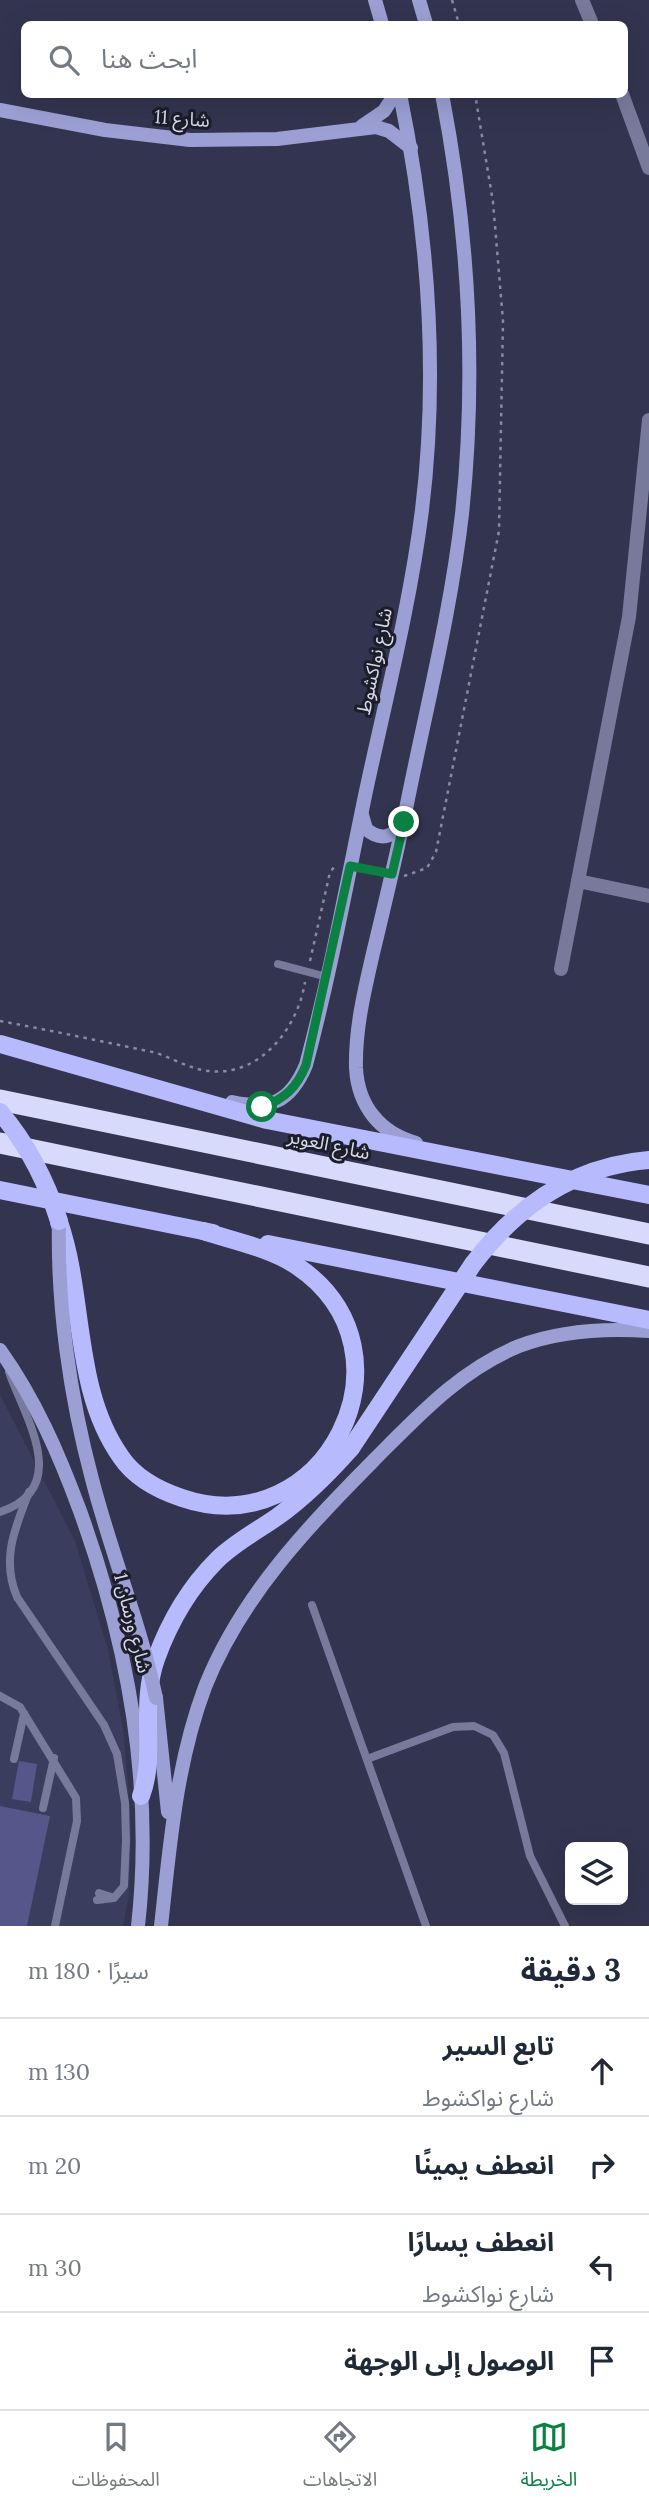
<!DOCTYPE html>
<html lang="ar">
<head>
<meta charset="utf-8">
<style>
  :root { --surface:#fff; --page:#f2f2f3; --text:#1f2937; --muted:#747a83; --line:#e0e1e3; --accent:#0b8043 }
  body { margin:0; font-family:Lora,"Noto Sans Arabic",serif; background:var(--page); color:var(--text); direction:rtl }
  .controls { position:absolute; right:21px; bottom:21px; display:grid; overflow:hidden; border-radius:10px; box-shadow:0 7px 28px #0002 }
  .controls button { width:63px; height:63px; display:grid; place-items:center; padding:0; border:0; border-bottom:2px solid var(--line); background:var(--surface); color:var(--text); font:35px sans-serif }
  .stop { position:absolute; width:21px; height:21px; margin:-16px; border:5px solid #0b8043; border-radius:50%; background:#fff }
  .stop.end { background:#0b8043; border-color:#fff; box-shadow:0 2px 7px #0008 }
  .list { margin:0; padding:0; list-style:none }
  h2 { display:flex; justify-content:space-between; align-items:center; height:91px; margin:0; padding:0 28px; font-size:30px }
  h2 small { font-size:23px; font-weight:400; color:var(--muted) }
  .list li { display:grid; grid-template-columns:46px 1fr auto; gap:21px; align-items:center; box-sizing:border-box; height:98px; padding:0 28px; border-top:2px solid var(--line) }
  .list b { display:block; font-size:26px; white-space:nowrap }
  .list p { margin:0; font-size:23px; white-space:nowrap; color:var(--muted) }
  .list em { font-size:23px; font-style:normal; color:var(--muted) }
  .icon { flex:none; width:38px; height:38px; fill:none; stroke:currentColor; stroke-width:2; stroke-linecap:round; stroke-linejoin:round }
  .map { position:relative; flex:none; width:649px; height:1926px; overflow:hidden; direction:ltr }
  .search { position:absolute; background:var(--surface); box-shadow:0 7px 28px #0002; left:21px; right:21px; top:21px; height:77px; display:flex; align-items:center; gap:18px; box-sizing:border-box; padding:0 24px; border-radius:10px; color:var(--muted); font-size:26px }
  .sheet { height:483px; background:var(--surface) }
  nav { display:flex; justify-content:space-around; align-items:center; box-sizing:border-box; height:98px; border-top:2px solid var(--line); background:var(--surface); font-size:19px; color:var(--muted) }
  nav a { display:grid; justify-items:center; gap:4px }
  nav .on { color:var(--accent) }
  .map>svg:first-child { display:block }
  .built { fill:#3b3d5e }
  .green { fill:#55578a }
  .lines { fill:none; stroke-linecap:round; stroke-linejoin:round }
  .path { stroke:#888a9f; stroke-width:2.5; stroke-dasharray:3.5 5; stroke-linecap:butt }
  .lane { stroke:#777a9a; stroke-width:8 }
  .street { stroke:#777a9a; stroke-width:14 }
  .secondary { stroke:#9b9fd3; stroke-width:14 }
  .primary { stroke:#b7bbfe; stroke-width:18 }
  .highway { stroke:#d7dafb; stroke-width:21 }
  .secondary-bridge { stroke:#9b9fd3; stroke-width:14 }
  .primary-bridge { stroke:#b7bbfe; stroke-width:18 }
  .route { stroke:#0b8043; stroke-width:9 }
  .labels { text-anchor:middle; stroke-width:6; stroke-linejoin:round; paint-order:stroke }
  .street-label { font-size:19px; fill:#d6d8e9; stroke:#1c1d2a }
</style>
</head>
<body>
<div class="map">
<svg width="649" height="1926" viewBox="0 0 649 1926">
  <rect width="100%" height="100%" fill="#33344f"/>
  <!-- built -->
  <polygon class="built" points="0,1395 75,1541 108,1650 123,1729 129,1797 131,1838 129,1895 123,1926 0,1926"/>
  <!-- green -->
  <g class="green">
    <polygon points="19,1761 37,1764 31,1802 12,1799"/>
    <polygon points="0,1806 50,1816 27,1926 0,1926"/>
  </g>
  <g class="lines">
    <!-- path -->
    <g class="path">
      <polyline points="452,0 459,24"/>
      <polyline points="363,868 377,871"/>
      <polyline points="404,876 427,868 436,852 499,531 503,321 493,202 475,94"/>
      <polyline points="310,961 330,872 336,865"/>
      <path d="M0,1021C49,1030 99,1041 148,1051C169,1055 187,1069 209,1071C261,1077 298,1027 305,982"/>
    </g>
    <!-- lane -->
    <g class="lane">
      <polyline points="278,964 327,977"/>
      <path d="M29,1492C15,1528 1,1559 17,1597L104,1725L117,1754L125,1803L126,1840L124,1886L114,1898L97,1900"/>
      <path d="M0,1512C73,1488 24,1416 9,1372"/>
      <polyline points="312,1605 426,1926"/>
      <polyline points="0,1696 20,1707 76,1798 77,1821 55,1926"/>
      <polyline points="14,1759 24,1714"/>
      <polyline points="367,1759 453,1727 474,1726 493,1735 504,1753 530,1856 565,1926"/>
      <polyline points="43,1808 54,1758"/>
      <polyline points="99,1893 114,1898"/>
    </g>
    <!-- street -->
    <g class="street">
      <polyline points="582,0 592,24"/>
      <polyline points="622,94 649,168"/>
      <polyline points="578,881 649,896"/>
      <polyline points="561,969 629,617 649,420"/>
    </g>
    <!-- secondary -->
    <g class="secondary">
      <polyline points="375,0 382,24"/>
      <polyline points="419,0 426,24"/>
      <polyline points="0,110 105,130 190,140 277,139 376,127 389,131 411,148"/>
      <polyline points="362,126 384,111 395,94"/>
      <path d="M362,815L366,829C380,841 393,838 403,823"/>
      <path d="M232,1102C270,1110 290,1103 306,1065C330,975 347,882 366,791C386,698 410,605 422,510C439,371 428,231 400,94"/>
      <path d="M416,1143C380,1133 358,1106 356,1068C355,1028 365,988 374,949C386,899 398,850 408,799C427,705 451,610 462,514C477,372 469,234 442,94"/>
      <path d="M0,1350C35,1399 59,1454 80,1511C128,1644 154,1784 138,1926"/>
      <polyline points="156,1698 168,1812"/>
      <path d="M161,1926C170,1845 176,1764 205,1687C241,1596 307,1528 374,1460C418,1416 460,1370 519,1346C561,1330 605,1328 649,1331"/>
    </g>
    <!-- primary -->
    <g class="primary">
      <polyline points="0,1044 267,1120 649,1195"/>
      <polyline points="0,1190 213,1233"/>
      <path d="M59,1222C85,1297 73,1390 121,1457C135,1478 158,1490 182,1498C324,1546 424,1352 297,1266C270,1248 234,1241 203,1231"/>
      <polyline points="268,1244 649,1320"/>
      <path d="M141,1796C157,1755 139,1707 156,1659C169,1623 189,1588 217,1560C234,1543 257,1531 277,1517C305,1497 328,1474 351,1448"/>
    </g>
    <!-- highway -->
    <g class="highway">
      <polyline points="0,1100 649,1234"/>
      <polyline points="0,1143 649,1277"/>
    </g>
    <!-- secondary-bridge -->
    <path class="secondary-bridge" d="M59,1221C57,1306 70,1397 92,1479C111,1553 140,1623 156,1698"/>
    <!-- primary-bridge -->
    <g class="primary-bridge">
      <path d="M0,1112C28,1145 46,1180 59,1221"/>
      <path d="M351,1448L473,1264C517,1206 574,1166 649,1160"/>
    </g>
  </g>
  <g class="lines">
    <!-- route -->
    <path class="route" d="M262,1107C285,1099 297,1087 306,1065L350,866L392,874L404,822"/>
  </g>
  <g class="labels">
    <!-- street labels -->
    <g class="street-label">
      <text transform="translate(182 118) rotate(4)" y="7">شارع 11</text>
      <text transform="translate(374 661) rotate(-78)" y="7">شارع نواكشوط</text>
      <text transform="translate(329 1144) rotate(12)" y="7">شارع العوير</text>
      <text transform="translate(133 1623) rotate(76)" y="7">شارع ورسان 1</text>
    </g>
  </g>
</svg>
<div class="controls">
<button><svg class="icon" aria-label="layers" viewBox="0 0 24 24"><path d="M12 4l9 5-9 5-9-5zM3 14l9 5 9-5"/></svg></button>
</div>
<div class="stop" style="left:262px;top:1107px"></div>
<div class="stop end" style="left:404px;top:822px"></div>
<div class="search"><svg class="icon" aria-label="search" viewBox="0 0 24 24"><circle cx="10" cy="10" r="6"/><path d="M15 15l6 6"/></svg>ابحث هنا</div>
</div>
<section class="sheet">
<h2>3 دقيقة<small>سيرًا · 180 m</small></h2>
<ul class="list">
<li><svg class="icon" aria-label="ahead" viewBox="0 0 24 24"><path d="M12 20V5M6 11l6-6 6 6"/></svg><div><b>تابع السير</b><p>شارع نواكشوط</p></div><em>130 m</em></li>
<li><svg class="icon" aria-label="right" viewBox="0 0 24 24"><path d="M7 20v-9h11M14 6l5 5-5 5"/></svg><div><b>انعطف يمينًا</b></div><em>20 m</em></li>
<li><svg class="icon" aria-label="left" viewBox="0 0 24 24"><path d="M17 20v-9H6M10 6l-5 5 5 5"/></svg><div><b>انعطف يسارًا</b><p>شارع نواكشوط</p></div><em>30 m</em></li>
<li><svg class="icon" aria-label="arrive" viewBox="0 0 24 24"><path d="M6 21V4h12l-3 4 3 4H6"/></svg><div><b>الوصول إلى الوجهة</b></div></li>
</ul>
</section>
<nav>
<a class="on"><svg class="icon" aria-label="map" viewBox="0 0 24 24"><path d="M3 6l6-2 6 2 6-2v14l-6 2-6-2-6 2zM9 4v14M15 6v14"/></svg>الخريطة</a>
<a><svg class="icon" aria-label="directions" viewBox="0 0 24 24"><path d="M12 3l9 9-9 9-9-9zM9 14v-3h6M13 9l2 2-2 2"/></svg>الاتجاهات</a>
<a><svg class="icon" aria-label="saved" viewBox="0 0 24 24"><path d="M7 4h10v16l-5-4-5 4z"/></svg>المحفوظات</a>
</nav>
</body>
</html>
